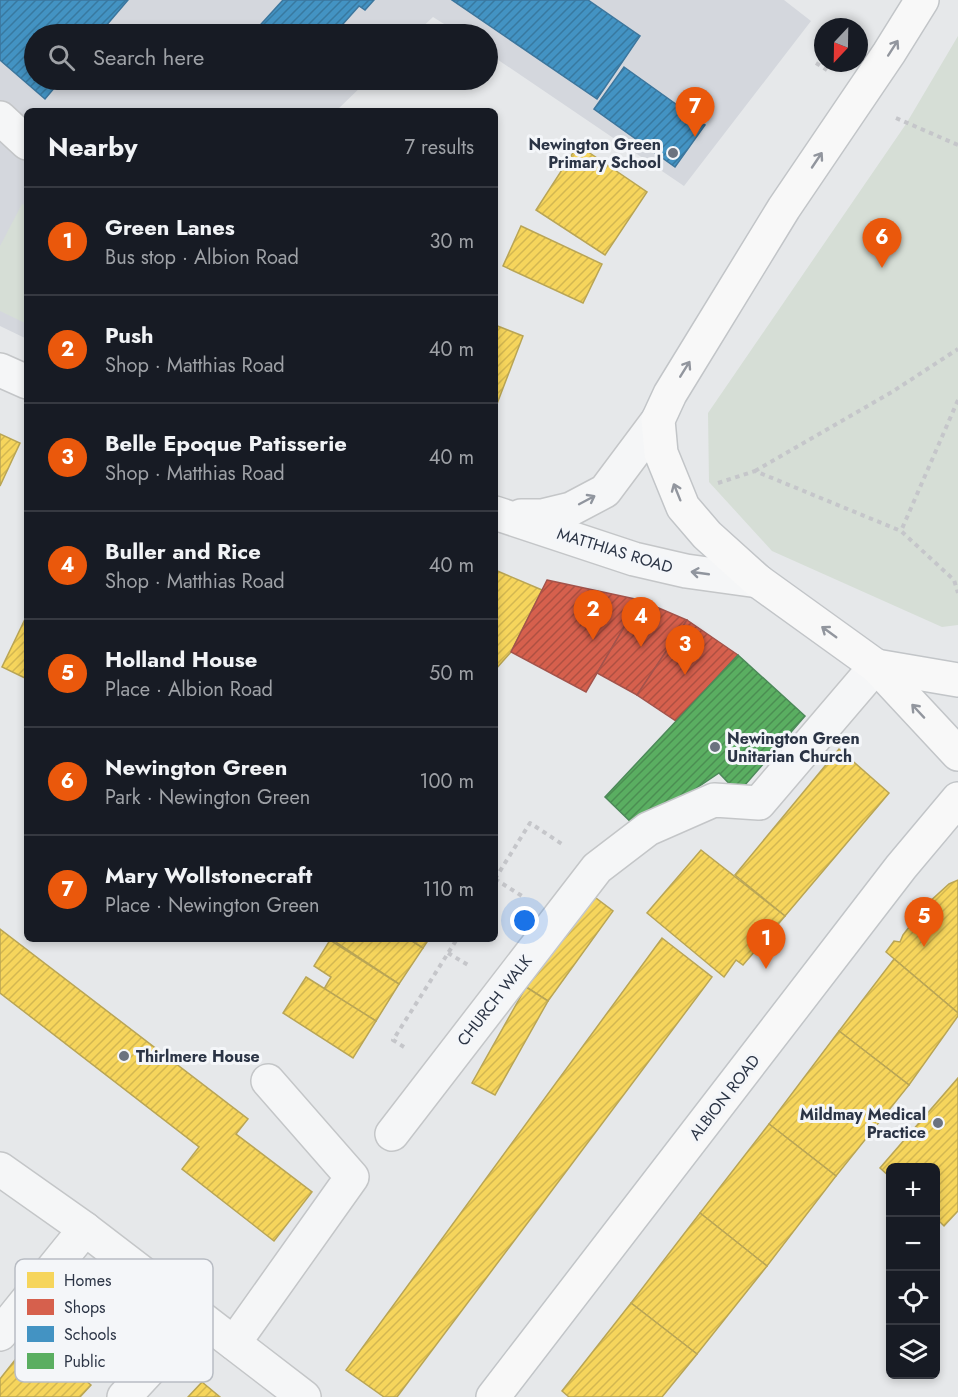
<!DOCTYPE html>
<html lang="en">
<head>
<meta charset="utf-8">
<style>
  :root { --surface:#171b24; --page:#20242c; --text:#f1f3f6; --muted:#9ea1a6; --line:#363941; --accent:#ea580c }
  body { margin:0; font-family:Jost,sans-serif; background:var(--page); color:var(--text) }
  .controls { position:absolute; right:18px; bottom:18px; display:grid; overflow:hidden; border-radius:9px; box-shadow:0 3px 9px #0003 }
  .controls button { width:54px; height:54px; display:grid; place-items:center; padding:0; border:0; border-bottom:2px solid var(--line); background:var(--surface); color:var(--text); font:30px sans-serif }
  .compass { position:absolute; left:814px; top:18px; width:54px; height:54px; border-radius:50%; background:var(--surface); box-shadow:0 3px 9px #0003; rotate:202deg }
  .you { position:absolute; left:525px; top:921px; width:21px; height:21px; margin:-15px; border:4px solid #fff; border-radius:50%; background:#1a73e8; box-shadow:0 0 0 9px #1a73e833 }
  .badge { display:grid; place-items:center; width:39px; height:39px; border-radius:50%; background:var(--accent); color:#fff; font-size:20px; font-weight:700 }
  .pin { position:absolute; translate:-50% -50px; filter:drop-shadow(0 2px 3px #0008) }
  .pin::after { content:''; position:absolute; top:32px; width:21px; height:18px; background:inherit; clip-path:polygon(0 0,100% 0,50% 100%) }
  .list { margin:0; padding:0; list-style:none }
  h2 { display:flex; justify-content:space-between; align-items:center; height:78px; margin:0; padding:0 24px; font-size:26px }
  h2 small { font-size:20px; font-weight:400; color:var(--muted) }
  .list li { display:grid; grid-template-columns:39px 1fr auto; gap:18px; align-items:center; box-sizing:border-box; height:108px; padding:0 24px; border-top:2px solid var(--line) }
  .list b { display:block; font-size:22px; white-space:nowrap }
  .list p { margin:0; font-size:20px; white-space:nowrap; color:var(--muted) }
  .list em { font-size:20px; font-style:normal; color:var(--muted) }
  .icon { flex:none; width:33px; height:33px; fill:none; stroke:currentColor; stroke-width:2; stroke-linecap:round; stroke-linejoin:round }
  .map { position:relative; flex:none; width:958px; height:1397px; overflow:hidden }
  .search { position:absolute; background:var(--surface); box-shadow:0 3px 9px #0003; left:24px; top:24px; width:474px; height:66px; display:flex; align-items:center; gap:15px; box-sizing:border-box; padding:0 21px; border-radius:33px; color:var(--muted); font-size:22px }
  .panel { position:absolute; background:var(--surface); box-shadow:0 3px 9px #0003; left:24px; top:108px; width:474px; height:834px; border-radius:9px }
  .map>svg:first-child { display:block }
  .built { fill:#d4d7dd }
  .park { fill:#d6ded6 }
  .homes { fill:url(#homes-hatch); stroke:#b9a555; stroke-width:1.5 }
  .shops { fill:url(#shops-hatch); stroke:#a3534b; stroke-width:1.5 }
  .schools { fill:url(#schools-hatch); stroke:#3c769d; stroke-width:1.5 }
  .public { fill:url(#public-hatch); stroke:#4c8959; stroke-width:1.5 }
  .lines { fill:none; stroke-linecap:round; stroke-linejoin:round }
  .minor-casing { stroke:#c4c6c8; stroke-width:36 }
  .major-casing { stroke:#c2c5c8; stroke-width:36 }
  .path { stroke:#c5c6ca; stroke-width:4; stroke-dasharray:4.5 4.5; stroke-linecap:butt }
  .minor { stroke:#f5f6f7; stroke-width:33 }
  .major { stroke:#f8f8f8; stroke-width:33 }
  .oneway { stroke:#92969e }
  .oneway2 { stroke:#90959e }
  .poi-dot { fill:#6c737f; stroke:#f4f6f9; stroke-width:2 }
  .labels { text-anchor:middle; stroke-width:6; stroke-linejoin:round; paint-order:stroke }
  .poi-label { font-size:16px; font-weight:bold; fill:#2b3445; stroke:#f4f6f9; text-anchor:end }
  .street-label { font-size:16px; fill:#2b3445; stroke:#f4f6f9 }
  .key { fill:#f4f6f9; stroke:#b8bcc3; stroke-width:1.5 }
  .key-label { font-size:16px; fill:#2b3445 }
</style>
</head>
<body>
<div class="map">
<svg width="958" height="1397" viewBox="0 0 958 1397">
  <defs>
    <pattern id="homes-hatch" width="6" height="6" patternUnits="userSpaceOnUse" patternTransform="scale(1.5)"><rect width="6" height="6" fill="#f6d55c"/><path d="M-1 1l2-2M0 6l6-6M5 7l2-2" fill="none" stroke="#d3b751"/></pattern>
    <pattern id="shops-hatch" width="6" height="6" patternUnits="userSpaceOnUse" patternTransform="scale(1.5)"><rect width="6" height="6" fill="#d6604d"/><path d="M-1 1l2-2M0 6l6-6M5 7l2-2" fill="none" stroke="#ae5042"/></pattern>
    <pattern id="schools-hatch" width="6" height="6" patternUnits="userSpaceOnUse" patternTransform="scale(1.5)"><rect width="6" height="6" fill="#4393c3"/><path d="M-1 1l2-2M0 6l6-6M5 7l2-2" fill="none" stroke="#3879a0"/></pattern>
    <pattern id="public-hatch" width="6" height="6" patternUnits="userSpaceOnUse" patternTransform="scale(1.5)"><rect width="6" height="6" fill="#5aae61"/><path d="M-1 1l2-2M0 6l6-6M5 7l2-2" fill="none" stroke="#4b8e52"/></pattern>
  </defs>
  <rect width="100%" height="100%" fill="#e6e8ea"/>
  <!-- built -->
  <polygon class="built" points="0,0 784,0 811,21 684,186 488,53 488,34 460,34 433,17 415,34 34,34 34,80 368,80 336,111 27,111 27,339 0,326"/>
  <!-- park -->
  <g class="park">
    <polygon points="958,36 958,625 942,627 772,551 709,482 708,413 906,124"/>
    <polygon points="22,204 27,206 27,324 0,311 0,246"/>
  </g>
  <!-- homes -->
  <g class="homes">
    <polygon points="578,145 647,192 605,255 536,210"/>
    <polygon points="521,226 602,264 583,303 503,266"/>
    <polygon points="495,325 523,336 495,409"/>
    <polygon points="0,434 20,443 0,486"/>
    <polygon points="495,570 542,590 511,652 495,670"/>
    <polygon points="27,615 27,679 2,667"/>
    <polygon points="839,749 889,793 785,916 735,875"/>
    <polygon points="701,850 785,916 743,965 736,960 724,977 647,913"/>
    <polygon points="958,880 958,1013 886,952 894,941 900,942 903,935 927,904 949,884"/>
    <polygon points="592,895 613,911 548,1001 526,987"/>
    <polygon points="0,929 248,1119 236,1134 312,1192 274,1241 182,1169 199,1147 0,993"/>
    <polygon points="662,938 712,977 397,1397 384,1397 346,1370"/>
    <polygon points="331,939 409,939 423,948 399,984"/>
    <polygon points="409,939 429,939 423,948"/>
    <polygon points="330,940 399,984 376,1021 324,989 331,977 314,966"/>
    <polygon points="894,959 958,1013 958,1016 909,1085 839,1031"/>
    <polygon points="306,977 376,1021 353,1058 283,1013"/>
    <polygon points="526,987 548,1001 495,1095 472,1083"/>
    <polygon points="839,1031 909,1085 836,1176 769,1124"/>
    <polygon points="958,1078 958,1211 944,1226 936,1218 936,1168 890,1168 890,1177 880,1168"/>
    <polygon points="769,1124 836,1176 767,1266 700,1213"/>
    <polygon points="700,1213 767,1266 697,1354 631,1303"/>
    <polygon points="79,1279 126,1325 84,1379 91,1385 80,1397 0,1397 0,1379"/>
    <polygon points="631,1303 697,1354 662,1397 569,1397 562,1391"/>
    <polygon points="202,1382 220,1397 188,1397"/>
  </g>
  <!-- shops -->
  <g class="shops">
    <polygon points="547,580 640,600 586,692 511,652"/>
    <polygon points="640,600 687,620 637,695 597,673"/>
    <polygon points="687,620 738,655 676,721 637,695"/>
  </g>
  <!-- schools -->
  <g class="schools">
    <polygon points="0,0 128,0 99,34 34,34 34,80 61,80 45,99 0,60"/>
    <polygon points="283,0 374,0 365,10 359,6 334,34 252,34"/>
    <polygon points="452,0 588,0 640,36 597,99"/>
    <polygon points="624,67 705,125 675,167 594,109"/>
  </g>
  <!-- public -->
  <polygon class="public" points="738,655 805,716 738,793 719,773 637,828 605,797"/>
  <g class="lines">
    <defs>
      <g id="minor">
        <polyline points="0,118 27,143"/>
        <polyline points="0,370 27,382"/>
        <polyline points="495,513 634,559 686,571 758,581"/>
        <polyline points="521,516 542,516 571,509 605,491 658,420"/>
        <polyline points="392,1134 597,868 648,829 714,800 759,803 876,666"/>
        <polyline points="0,1169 85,1229 304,1397"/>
        <polyline points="0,1334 85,1229"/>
        <polyline points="234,1343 352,1177 268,1081"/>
        <polyline points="124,1397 198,1317"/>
      </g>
      <g id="major">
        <polyline points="922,0 889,53 784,208 670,394 658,420 661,453 683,507 707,535 758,581 876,666 958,754"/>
        <polyline points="876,666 958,680"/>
        <polyline points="493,1397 901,867 958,799"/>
      </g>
    </defs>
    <!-- minor casing -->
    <use href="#minor" class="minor-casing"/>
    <!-- major casing -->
    <use href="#major" class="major-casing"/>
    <!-- path -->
    <g class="path">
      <polyline points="816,63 827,70"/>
      <polyline points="896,118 958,145"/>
      <polyline points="958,400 901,531 954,580 958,593"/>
      <polyline points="755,471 892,392 958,349"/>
      <polyline points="718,483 755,471 901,531"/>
      <polyline points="495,879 530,823 562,844"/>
      <polyline points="495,879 522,896"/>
      <polyline points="448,953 468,965"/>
      <polyline points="404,1047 393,1040 457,939"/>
    </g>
    <!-- minor -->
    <use href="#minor" class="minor"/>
    <!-- major -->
    <use href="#major" class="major"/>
  </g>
  <!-- one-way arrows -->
  <defs><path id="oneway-shaft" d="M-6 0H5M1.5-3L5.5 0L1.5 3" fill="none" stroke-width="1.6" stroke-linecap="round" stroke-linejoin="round" transform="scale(1.5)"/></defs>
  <g class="oneway">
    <use href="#oneway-shaft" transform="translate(893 48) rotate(-57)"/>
    <use href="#oneway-shaft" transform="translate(817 160) rotate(-56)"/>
    <use href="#oneway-shaft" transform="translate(685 369) rotate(-58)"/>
    <use href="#oneway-shaft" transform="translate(677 492) rotate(-112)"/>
    <use href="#oneway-shaft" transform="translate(829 632) rotate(-144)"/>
    <use href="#oneway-shaft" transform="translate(918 711) rotate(-133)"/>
  </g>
  <g class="oneway2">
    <use href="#oneway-shaft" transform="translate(587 500) rotate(-28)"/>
    <use href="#oneway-shaft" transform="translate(700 573) rotate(-172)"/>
  </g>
  <!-- markers -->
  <g class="poi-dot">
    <circle cx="673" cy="153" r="6"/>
    <circle cx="715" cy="747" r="6"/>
    <circle cx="124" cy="1056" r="6"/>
    <circle cx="938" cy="1123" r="6"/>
  </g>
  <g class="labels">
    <!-- poi labels -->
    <g class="poi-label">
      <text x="661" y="150">Newington Green<tspan x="661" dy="18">Primary School</tspan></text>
      <text x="727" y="744" text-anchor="start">Newington Green<tspan x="727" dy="18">Unitarian Church</tspan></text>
      <text x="136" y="1062" text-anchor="start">Thirlmere House</text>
      <text x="926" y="1120">Mildmay Medical<tspan x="926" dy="18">Practice</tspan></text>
    </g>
    <!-- street labels -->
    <g class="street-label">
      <text transform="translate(615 550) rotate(17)" y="6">MATTHIAS ROAD</text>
      <text transform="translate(494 1000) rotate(-52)" y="6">CHURCH WALK</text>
      <text transform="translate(724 1097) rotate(-52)" y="6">ALBION ROAD</text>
    </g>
  </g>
  <!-- legend -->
  <rect x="15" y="1259" width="198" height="123" rx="9" class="key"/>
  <rect x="27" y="1272" width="27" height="16" fill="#f6d55c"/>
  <rect x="27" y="1299" width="27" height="16" fill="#d6604d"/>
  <rect x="27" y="1326" width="27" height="16" fill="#4393c3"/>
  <rect x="27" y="1353" width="27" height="16" fill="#5aae61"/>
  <g class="key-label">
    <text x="64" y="1286">Homes</text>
    <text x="64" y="1313">Shops</text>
    <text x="64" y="1340">Schools</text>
    <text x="64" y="1367">Public</text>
  </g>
</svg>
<div class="controls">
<button>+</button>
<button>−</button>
<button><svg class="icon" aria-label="locate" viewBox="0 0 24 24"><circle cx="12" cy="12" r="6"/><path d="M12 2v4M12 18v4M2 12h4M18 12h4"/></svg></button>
<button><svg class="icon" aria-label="layers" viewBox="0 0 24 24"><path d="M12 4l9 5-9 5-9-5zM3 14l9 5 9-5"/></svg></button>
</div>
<svg class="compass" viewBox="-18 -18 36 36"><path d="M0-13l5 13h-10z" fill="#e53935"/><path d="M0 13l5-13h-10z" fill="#9ea1a6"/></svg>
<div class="you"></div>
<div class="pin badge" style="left:766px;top:969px">1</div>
<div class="pin badge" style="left:593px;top:640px">2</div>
<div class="pin badge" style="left:685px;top:675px">3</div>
<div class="pin badge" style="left:641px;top:647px">4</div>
<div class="pin badge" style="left:924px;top:947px">5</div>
<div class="pin badge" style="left:882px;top:268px">6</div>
<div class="pin badge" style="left:695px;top:137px">7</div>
<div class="search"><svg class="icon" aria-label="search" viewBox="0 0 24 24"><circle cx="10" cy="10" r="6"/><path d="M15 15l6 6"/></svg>Search here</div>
<section class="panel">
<h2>Nearby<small>7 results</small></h2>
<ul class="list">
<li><span class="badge">1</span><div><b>Green Lanes</b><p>Bus stop · Albion Road</p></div><em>30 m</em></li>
<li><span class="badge">2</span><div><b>Push</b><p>Shop · Matthias Road</p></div><em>40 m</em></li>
<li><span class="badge">3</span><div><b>Belle Epoque Patisserie</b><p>Shop · Matthias Road</p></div><em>40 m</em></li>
<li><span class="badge">4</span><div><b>Buller and Rice</b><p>Shop · Matthias Road</p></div><em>40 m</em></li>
<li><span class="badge">5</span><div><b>Holland House</b><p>Place · Albion Road</p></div><em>50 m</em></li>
<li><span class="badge">6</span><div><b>Newington Green</b><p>Park · Newington Green</p></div><em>100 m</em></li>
<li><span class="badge">7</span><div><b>Mary Wollstonecraft</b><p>Place · Newington Green</p></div><em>110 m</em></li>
</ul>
</section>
</div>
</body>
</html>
